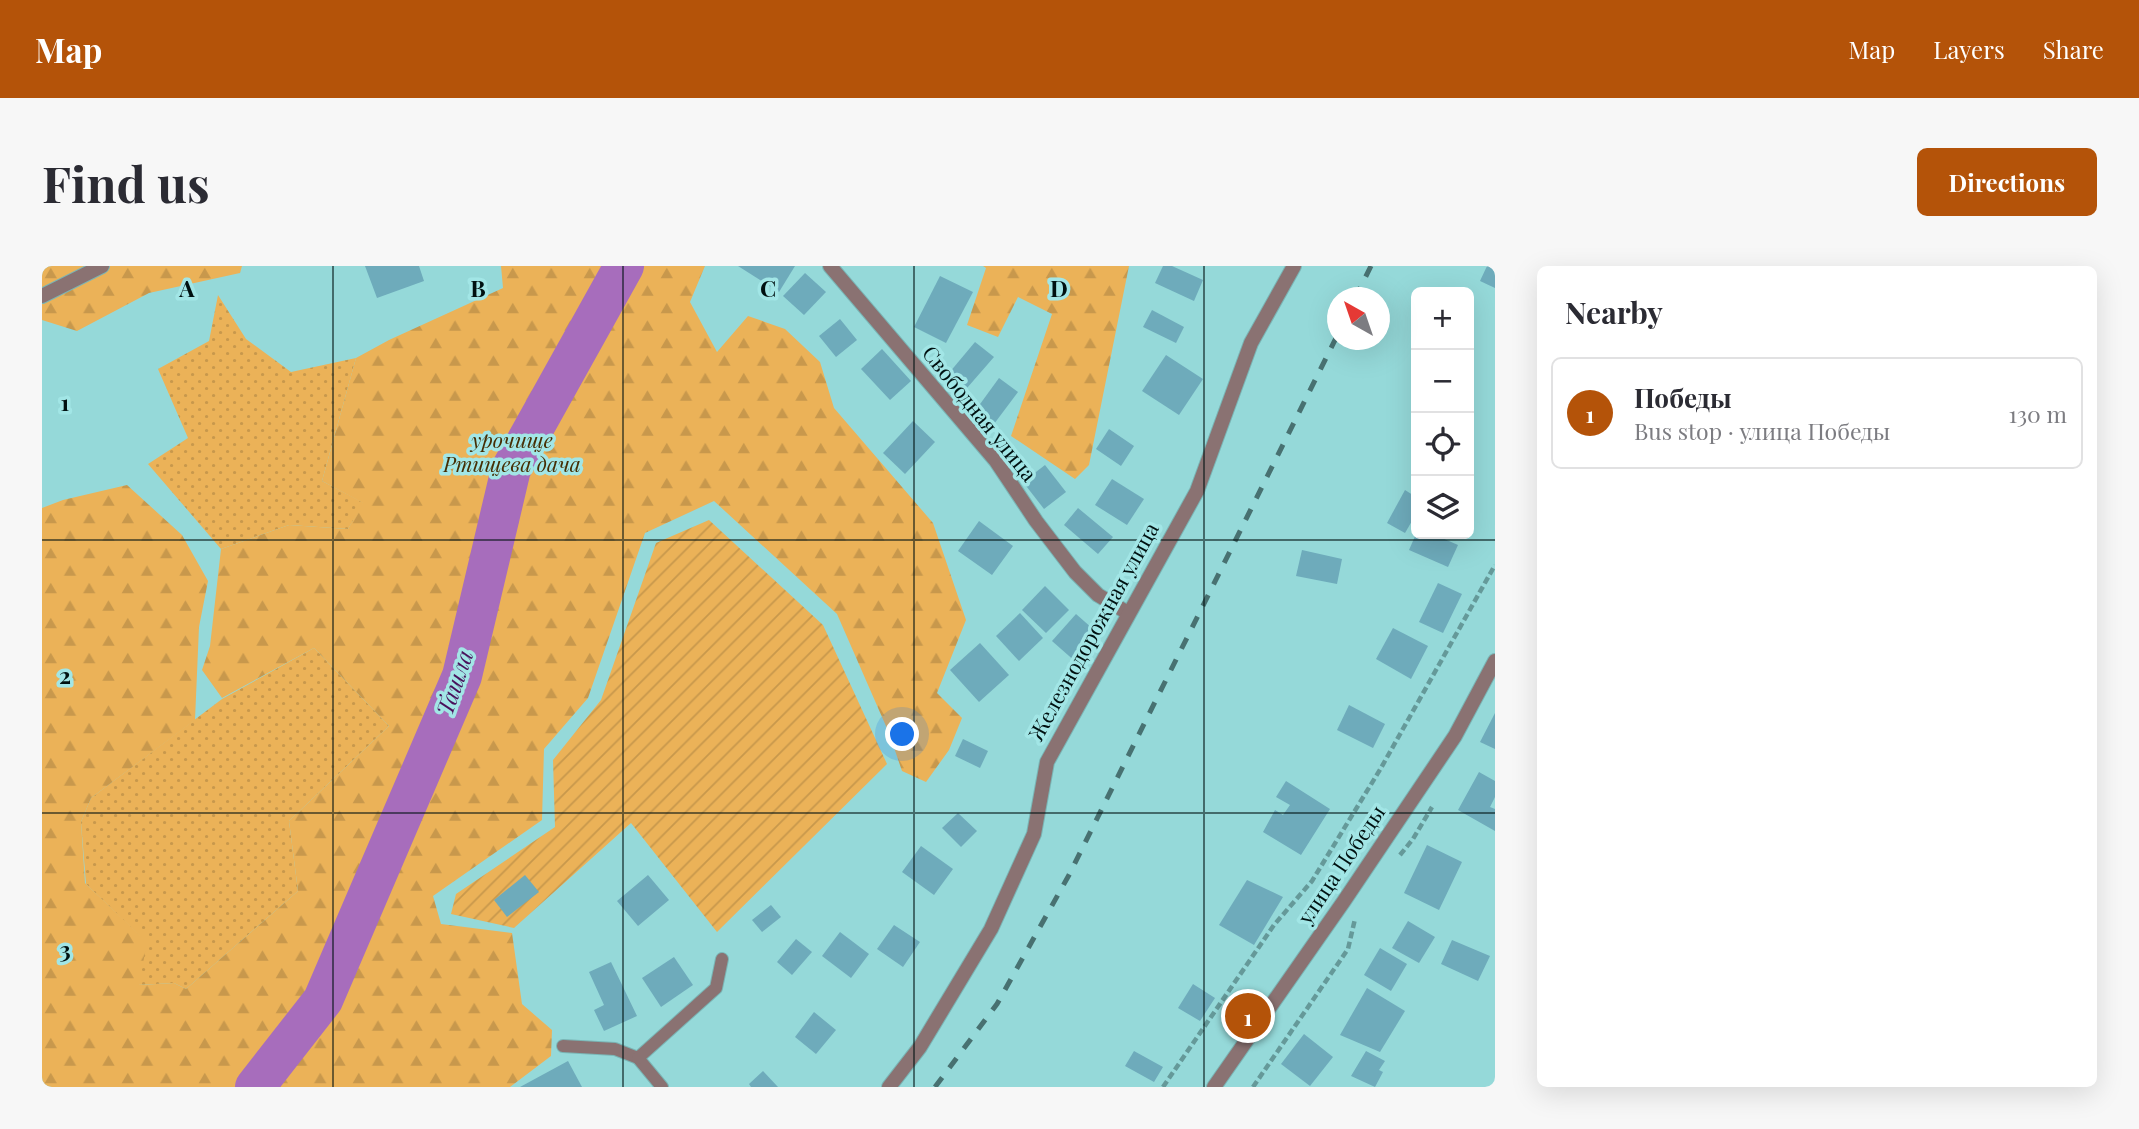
<!DOCTYPE html>
<html lang="en">
<head>
<meta charset="utf-8">
<style>
  :root { --surface:#fff; --page:#f7f7f7; --text:#2b2b33; --muted:#7c7c81; --line:#e1e1e2; --accent:#b45309 }
  body { margin:0; font-family:"Playfair Display",serif; background:var(--page); color:var(--text) }
  .controls { position:absolute; right:21px; top:21px; display:grid; overflow:hidden; border-radius:10px; box-shadow:0 7px 28px #0002 }
  .controls button { width:63px; height:63px; display:grid; place-items:center; padding:0; border:0; border-bottom:2px solid var(--line); background:var(--surface); color:var(--text); font:35px sans-serif }
  .compass { position:absolute; left:1285px; top:21px; width:63px; height:63px; border-radius:50%; background:var(--surface); box-shadow:0 7px 28px #0002; rotate:320deg }
  .you { position:absolute; left:861px; top:469px; width:24px; height:24px; margin:-18px; border:5px solid #fff; border-radius:50%; background:#1a73e8; box-shadow:0 0 0 10px #1a73e833 }
  .badge { display:grid; place-items:center; width:46px; height:46px; border-radius:50%; background:var(--accent); color:#fff; font-size:23px; font-weight:700 }
  .pin { position:absolute; translate:-50% -50%; border:4px solid #fff; box-shadow:0 2px 7px #0006 }
  .list { margin:0; padding:0; list-style:none }
  h2 { display:flex; justify-content:space-between; align-items:center; height:91px; margin:0; padding:0 28px; font-size:30px }
  h2 small { font-size:23px; font-weight:400; color:var(--muted) }
  .list li { display:grid; grid-template-columns:46px 1fr auto; gap:21px; align-items:center; box-sizing:border-box; height:112px; margin:0 14px 14px; padding:0 14px; border:2px solid var(--line); border-radius:10px }
  .list b { display:block; font-size:26px; white-space:nowrap }
  .list p { margin:0; font-size:23px; white-space:nowrap; color:var(--muted) }
  .list em { font-size:23px; font-style:normal; color:var(--muted) }
  .icon { flex:none; width:38px; height:38px; fill:none; stroke:currentColor; stroke-width:2; stroke-linecap:round; stroke-linejoin:round }
  .map { position:relative; flex:none; width:1453px; height:821px; overflow:hidden; border-radius:10px }
  header { display:flex; align-items:center; gap:42px; box-sizing:border-box; height:98px; padding:0 35px; background:var(--accent); color:#fff }
  header strong { font-size:33px }
  nav { display:flex; gap:38px; margin-inline-start:auto; font-size:24px }
  .intro { display:flex; align-items:center; justify-content:space-between; box-sizing:border-box; height:168px; padding:0 42px }
  h1 { margin:0; font-size:49px }
  .button { padding:18px 32px; border-radius:10px; background:var(--accent); color:#fff; font-size:24px; font-weight:700 }
  main { display:flex; gap:42px; padding:0 42px }
  aside { flex:1; background:var(--surface); border-radius:10px; box-shadow:0 7px 28px #0002 }
  .map>svg:first-child { display:block }
  .grass { fill:url(#grass-dots) }
  .forest { fill:url(#forest-firs) }
  .garden { fill:url(#garden-furrows) }
  .lines { fill:none; stroke-linecap:round; stroke-linejoin:round }
  .river { stroke:#a76dbc; stroke-width:40 }
  .building { fill:#6eabbb }
  .service-casing { stroke:#7ab5b5; stroke-width:14 }
  .minor-casing { stroke:#7ab5b5; stroke-width:16 }
  .tertiary-casing { stroke:#7ab5b5; stroke-width:16 }
  .path { stroke:#659999; stroke-width:4.5; stroke-dasharray:7 3.5; stroke-linecap:butt }
  .service { stroke:#8a7272; stroke-width:12 }
  .minor { stroke:#8a7272; stroke-width:14 }
  .tertiary { stroke:#8a7272; stroke-width:14 }
  .rail { stroke:#487171; stroke-width:5; stroke-dasharray:12 12; stroke-linecap:butt }
  .grid { fill:none; stroke:#011; stroke-width:2; stroke-opacity:0.55 }
  .labels { text-anchor:middle; stroke-width:7; stroke-linejoin:round; paint-order:stroke }
  .street-label { font-size:21px; fill:#011; stroke:#a2e6e6 }
  .park-label { font-size:21px; font-style:italic; fill:#462e04; stroke:#a2e6e6 }
  .water-label { font-size:23px; font-style:italic; fill:#49115b; stroke:#a2e6e6 }
  .grid-label { font-size:23px; text-anchor:middle; font-weight:bold; fill:#011; stroke:#a2e6e6; stroke-width:7; stroke-linejoin:round; paint-order:stroke }
</style>
</head>
<body>
<header>
<strong>Map</strong>
<nav><a>Map</a><a>Layers</a><a>Share</a></nav>
</header>
<div class="intro"><h1>Find us</h1><a class="button">Directions</a></div>
<main>
<div class="map">
<svg width="1453" height="821" viewBox="0 0 1453 821">
  <defs>
    <pattern id="grass-dots" width="8" height="8" patternUnits="userSpaceOnUse" patternTransform="scale(1.75)"><rect width="8" height="8" fill="#ebb258"/><path d="M2 2h.1M6 6h.1" fill="none" stroke="#c8984c" stroke-width="1.8" stroke-linecap="round"/></pattern>
    <pattern id="forest-firs" width="22" height="20" patternUnits="userSpaceOnUse" patternTransform="scale(1.75)"><rect width="22" height="20" fill="#ebb258"/><path d="M5 1l3.5 6h-7zM16 11l3.5 6h-7z" fill="#c8984c"/></pattern>
    <pattern id="garden-furrows" width="10" height="10" patternUnits="userSpaceOnUse" patternTransform="scale(1.75)"><rect width="10" height="10" fill="#ebb258"/><path d="M-1 1l2-2M0 10L10 0M9 11l2-2" fill="none" stroke="#c8984c"/></pattern>
  </defs>
  <rect width="100%" height="100%" fill="#95d9d9"/>
  <!-- grass -->
  <g class="grass">
    <polygon points="176,29 204,73 249,106 314,92 280,215 322,237 306,263 247,259 179,283 106,198 146,172 116,103 167,75"/>
    <polygon points="272,382 347,460 247,555 256,625 144,723 132,717 96,719 104,676 44,618 39,556 49,532 180,433"/>
  </g>
  <!-- forest -->
  <g class="forest">
    <polygon points="0,0 200,0 198,7 107,27 35,65 0,54"/>
    <polygon points="459,0 663,0 648,36 675,86 706,50 743,63 778,96 792,142 891,257 924,354 895,427 920,452 907,484 884,516 860,505 847,467 795,348 672,235 603,267 546,432 502,483 500,554 391,630 399,658 470,667 480,738 510,764 509,790 468,821 0,821 0,242 21,234 85,219 140,269 166,315 157,361 153,454 49,532 39,556 43,617 105,676 97,719 132,717 144,723 256,625 247,555 347,460 272,382 180,432 160,404 168,380 179,283 247,259 306,263 321,237 280,215 314,92 347,74 461,22"/>
    <polygon points="941,0 1087,0 1047,199 1033,213 969,170 1010,48 976,31 956,71 925,59 944,2"/>
  </g>
  <!-- garden -->
  <polygon class="garden" points="667,254 781,359 845,498 675,666 589,557 472,662 409,648 414,628 513,561 511,494 559,434 614,277"/>
  <g class="lines">
    <!-- river -->
    <polyline class="river" points="213,821 281,734 420,410 469,203 582,0"/>
  </g>
  <!-- building -->
  <g class="building">
    <polygon points="323,0 377,0 382,15 335,32"/>
    <polygon points="696,0 753,0 737,26"/>
    <polygon points="1121,0 1130,0 1161,14 1152,35 1113,17"/>
    <polygon points="1445,0 1453,0 1453,22 1438,15"/>
    <polygon points="763,7 784,26 762,49 741,30"/>
    <polygon points="898,10 931,26 904,77 872,61"/>
    <polygon points="1110,44 1142,61 1134,77 1101,61"/>
    <polygon points="798,53 815,74 794,91 777,70"/>
    <polygon points="933,76 952,91 925,122 907,107"/>
    <polygon points="840,83 869,115 848,134 819,103"/>
    <polygon points="1124,89 1161,113 1137,149 1100,125"/>
    <polygon points="957,112 976,126 952,158 933,145"/>
    <polygon points="871,155 893,176 863,208 841,187"/>
    <polygon points="1067,163 1092,180 1079,200 1054,183"/>
    <polygon points="1003,199 1024,226 1002,243 981,216"/>
    <polygon points="1070,213 1102,233 1085,259 1053,239"/>
    <polygon points="1363,224 1374,231 1374,248 1363,267 1345,257"/>
    <polygon points="1036,242 1071,271 1056,288 1022,259"/>
    <polygon points="937,255 971,280 950,309 916,285"/>
    <polygon points="1374,268 1391,268 1416,279 1406,301 1367,284"/>
    <polygon points="1260,284 1300,293 1295,318 1254,310"/>
    <polygon points="1396,317 1420,328 1401,367 1377,356"/>
    <polygon points="1003,320 1027,344 1004,367 980,344"/>
    <polygon points="978,347 1001,372 977,395 954,370"/>
    <polygon points="1034,348 1059,370 1035,397 1010,375"/>
    <polygon points="1351,362 1386,380 1369,413 1334,393"/>
    <polygon points="938,377 967,409 937,436 908,404"/>
    <polygon points="1307,439 1343,458 1331,482 1295,464"/>
    <polygon points="1453,447 1453,483 1438,476"/>
    <polygon points="921,473 946,485 938,502 913,490"/>
    <polygon points="1437,506 1453,515 1453,531 1448,541 1453,543 1453,565 1416,544"/>
    <polygon points="1244,515 1288,543 1259,589 1221,566 1233,544 1241,549 1248,539 1234,531"/>
    <polygon points="916,547 935,565 919,581 900,562"/>
    <polygon points="1385,579 1420,596 1397,644 1362,627"/>
    <polygon points="879,580 911,603 892,629 860,606"/>
    <polygon points="483,609 497,626 465,651 452,634"/>
    <polygon points="606,609 627,634 596,660 575,635"/>
    <polygon points="1205,614 1241,631 1212,679 1177,659"/>
    <polygon points="729,639 739,651 720,666 710,654"/>
    <polygon points="1366,655 1393,671 1377,697 1350,682"/>
    <polygon points="852,659 878,676 861,701 835,683"/>
    <polygon points="798,666 827,688 809,712 780,690"/>
    <polygon points="754,673 770,686 750,709 735,696"/>
    <polygon points="1410,674 1448,690 1436,715 1399,698"/>
    <polygon points="1338,682 1365,698 1349,725 1322,709"/>
    <polygon points="632,691 651,719 619,741 600,712"/>
    <polygon points="569,696 595,750 562,765 552,744 562,739 547,706"/>
    <polygon points="1151,718 1173,732 1158,755 1136,742"/>
    <polygon points="1325,722 1363,745 1338,786 1298,769"/>
    <polygon points="1197,735 1204,740 1195,752 1188,747"/>
    <polygon points="772,746 794,764 774,788 753,771"/>
    <polygon points="1262,768 1291,791 1268,820 1239,798"/>
    <polygon points="1092,785 1121,801 1112,816 1083,800"/>
    <polygon points="1324,785 1343,795 1337,804 1341,806 1333,821 1309,810"/>
    <polygon points="526,795 540,821 478,821"/>
    <polygon points="721,805 736,821 709,821 707,818"/>
  </g>
  <g class="lines">
    <defs>
      <g id="service">
        <polyline points="521,780 573,783 596,792 620,821"/>
        <polyline points="596,792 674,722 680,693"/>
      </g>
      <g id="minor">
        <polyline points="788,0 954,195 994,255 1033,306 1056,329 1086,347"/>
        <polyline points="0,30 60,0"/>
        <polyline points="847,821 878,781 949,663 992,568 1005,496 1155,225 1209,77 1252,0"/>
      </g>
      <polyline id="tertiary" points="1172,821 1302,635 1413,470 1453,395"/>
    </defs>
    <!-- service casing -->
    <use href="#service" class="service-casing"/>
    <!-- minor casing -->
    <use href="#minor" class="minor-casing"/>
    <!-- tertiary casing -->
    <use href="#tertiary" class="tertiary-casing"/>
    <!-- path -->
    <g class="path">
      <polyline points="1358,589 1371,573 1390,541"/>
      <polyline points="1121,821 1232,659 1270,615 1339,502 1453,299"/>
      <polyline points="1211,821 1306,683 1313,653"/>
    </g>
    <!-- service -->
    <use href="#service" class="service"/>
    <!-- minor -->
    <use href="#minor" class="minor"/>
    <!-- tertiary -->
    <use href="#tertiary" class="tertiary"/>
    <!-- rail -->
    <g class="rail">
      <polyline points="1313,32 1329,0"/>
      <polyline points="893,821 955,738 1027,609 1296,68"/>
    </g>
  </g>
  <!-- grid -->
  <path class="grid" d="M291,0V821M581,0V821M872,0V821M1162,0V821M0,274H1453M0,547H1453"/>
  <g class="labels">
    <!-- street labels -->
    <g class="street-label">
      <text transform="translate(937 148) rotate(51)" y="7">Свободная улица</text>
      <text transform="translate(1052 366) rotate(-61)" y="7">Железнодорожная улица</text>
      <text transform="translate(1300 599) rotate(-56)" y="7">улица Победы</text>
    </g>
    <!-- park labels -->
    <g class="park-label">
      <text x="470" y="182">урочище<tspan x="470" dy="24">Ртищева дача</tspan></text>
    </g>
    <!-- water labels -->
    <g class="water-label">
      <text transform="translate(413 417) rotate(-71)" y="8">Ташла</text>
    </g>
  </g>
  <g class="grid-label">
    <text x="145" y="31">A</text>
    <text x="436" y="31">B</text>
    <text x="726" y="31">C</text>
    <text x="1017" y="31">D</text>
    <text x="23" y="145">1</text>
    <text x="23" y="418">2</text>
    <text x="23" y="692">3</text>
  </g>
</svg>
<div class="controls">
<button>+</button>
<button>−</button>
<button><svg class="icon" aria-label="locate" viewBox="0 0 24 24"><circle cx="12" cy="12" r="6"/><path d="M12 2v4M12 18v4M2 12h4M18 12h4"/></svg></button>
<button><svg class="icon" aria-label="layers" viewBox="0 0 24 24"><path d="M12 4l9 5-9 5-9-5zM3 14l9 5 9-5"/></svg></button>
</div>
<svg class="compass" viewBox="-18 -18 36 36"><path d="M0-13l5 13h-10z" fill="#e53935"/><path d="M0 13l5-13h-10z" fill="#7c7c81"/></svg>
<div class="you"></div>
<div class="pin badge" style="left:1206px;top:750px">1</div>
</div>
<aside>
<h2>Nearby<small></small></h2>
<ul class="list">
<li><span class="badge">1</span><div><b>Победы</b><p>Bus stop · улица Победы</p></div><em>130 m</em></li>
</ul>
</aside>
</main>
</body>
</html>
